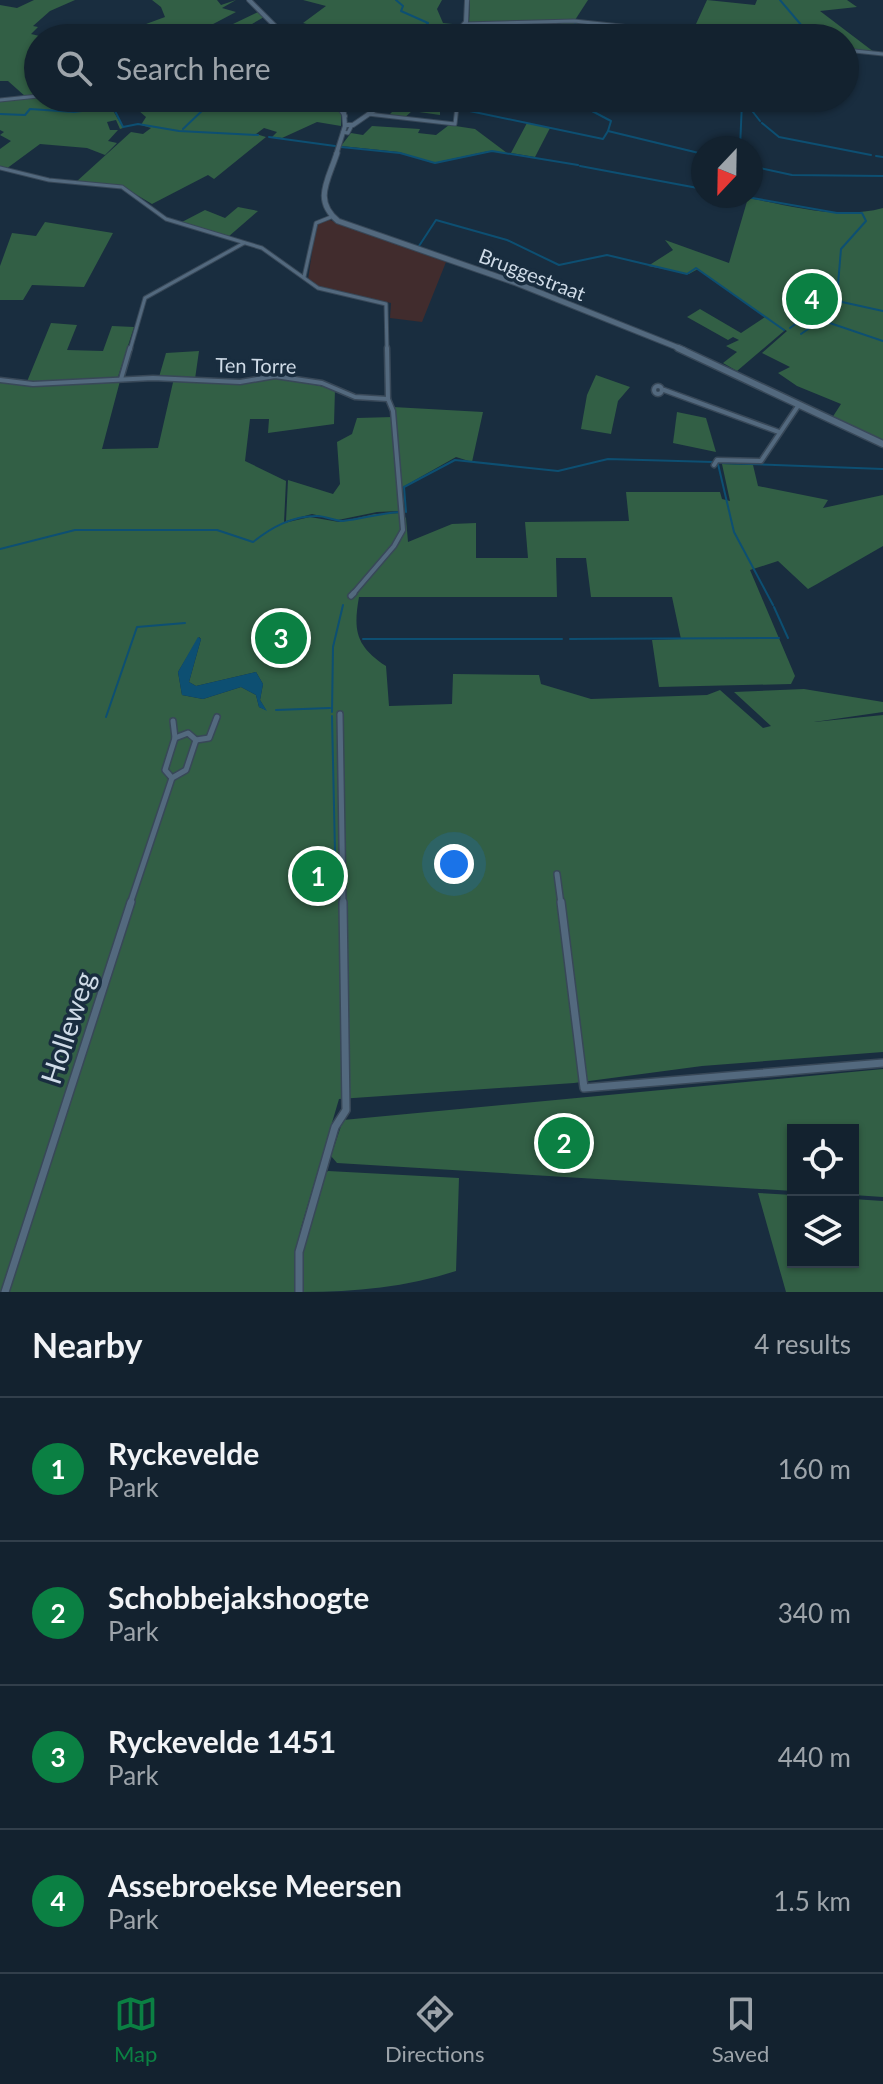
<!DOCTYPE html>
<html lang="en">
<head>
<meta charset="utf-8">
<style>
  :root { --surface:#13222f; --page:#202f3b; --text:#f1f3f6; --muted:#9da4aa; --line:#323f4b; --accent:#0b8043 }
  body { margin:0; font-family:Lato,sans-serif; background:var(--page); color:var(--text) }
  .controls { position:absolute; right:24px; bottom:24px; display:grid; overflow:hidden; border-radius:0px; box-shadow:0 2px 6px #0004 }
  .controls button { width:72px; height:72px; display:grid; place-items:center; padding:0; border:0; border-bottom:2px solid var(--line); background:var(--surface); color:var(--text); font:40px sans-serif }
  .compass { position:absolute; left:691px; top:136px; width:72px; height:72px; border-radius:50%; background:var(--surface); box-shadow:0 2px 6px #0004; rotate:202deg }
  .you { position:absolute; left:454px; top:864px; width:28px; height:28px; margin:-20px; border:6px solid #fff; border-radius:50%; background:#1a73e8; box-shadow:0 0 0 12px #1a73e833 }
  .badge { display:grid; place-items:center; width:52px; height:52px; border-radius:50%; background:var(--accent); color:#fff; font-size:26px; font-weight:700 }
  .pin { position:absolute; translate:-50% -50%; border:4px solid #fff; box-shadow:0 2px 8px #0006 }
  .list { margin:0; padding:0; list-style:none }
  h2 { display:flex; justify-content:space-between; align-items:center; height:104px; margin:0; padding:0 32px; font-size:34px }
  h2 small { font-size:26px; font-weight:400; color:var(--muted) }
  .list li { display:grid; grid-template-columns:52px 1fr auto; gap:24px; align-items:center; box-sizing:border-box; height:144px; padding:0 32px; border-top:2px solid var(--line) }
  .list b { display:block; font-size:30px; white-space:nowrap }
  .list p { margin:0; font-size:26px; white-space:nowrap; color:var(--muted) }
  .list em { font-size:26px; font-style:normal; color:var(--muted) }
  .icon { flex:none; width:44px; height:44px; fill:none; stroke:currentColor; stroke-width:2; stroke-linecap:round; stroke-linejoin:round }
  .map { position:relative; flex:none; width:883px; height:1292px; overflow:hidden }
  .search { position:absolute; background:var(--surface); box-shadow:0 2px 6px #0004; left:24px; right:24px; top:24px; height:88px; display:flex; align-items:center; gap:20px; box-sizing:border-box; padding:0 28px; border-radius:44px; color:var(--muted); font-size:30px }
  .sheet { height:680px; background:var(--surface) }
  nav { display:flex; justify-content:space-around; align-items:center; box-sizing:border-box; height:112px; border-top:2px solid var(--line); background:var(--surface); font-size:22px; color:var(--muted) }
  nav a { display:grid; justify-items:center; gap:4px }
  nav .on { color:var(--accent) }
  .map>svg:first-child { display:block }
  .education { fill:#412c2d }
  .green { fill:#325f45; fill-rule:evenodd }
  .water { fill:#0d4f72 }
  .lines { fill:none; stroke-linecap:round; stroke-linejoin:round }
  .stream { stroke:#0d4f72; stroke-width:2 }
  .street-far3-casing { stroke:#384858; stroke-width:5 }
  .street-far2-casing { stroke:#384858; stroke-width:7 }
  .street-far1-casing { stroke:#384858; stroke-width:8 }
  .street-casing { stroke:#384858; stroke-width:10 }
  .secondary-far2-casing { stroke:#384858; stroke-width:6 }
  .secondary-far1-casing { stroke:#384858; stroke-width:7 }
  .secondary-casing { stroke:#384858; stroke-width:9 }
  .street-far3 { stroke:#53697e; stroke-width:3 }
  .street-far2 { stroke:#53697e; stroke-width:4 }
  .street-far1 { stroke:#53697e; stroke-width:5 }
  .street { stroke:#53697e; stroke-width:7 }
  .secondary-far2 { stroke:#53697e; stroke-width:4 }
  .secondary-far1 { stroke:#53697e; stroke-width:5 }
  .secondary { stroke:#53697e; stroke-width:6 }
  .labels { text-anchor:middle; stroke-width:7; stroke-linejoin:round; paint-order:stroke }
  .far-street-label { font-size:20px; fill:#cfdbe7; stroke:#192d3f }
  .near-street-label { font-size:28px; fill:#cfdbe7; stroke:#192d3f }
</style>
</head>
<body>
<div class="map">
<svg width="883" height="1292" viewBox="0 0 883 1292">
  <rect width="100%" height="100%" fill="#192d3f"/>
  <!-- education -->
  <polygon class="education" points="327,219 446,262 422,322 390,318 391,303 321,288 308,280 316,224"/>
  <!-- green -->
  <g class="green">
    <polygon points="34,0 75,0 50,11 33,26 38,27 31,34 48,38 38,38 38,98 53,98 57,111 111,107 123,128 120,129 116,120 107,122 110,130 118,130 108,141 117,143 105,155 87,148 40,144 6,169 0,167 0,149 11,141 0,135 4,132 0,130 0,101 26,97 8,81 0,81 0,5 17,8"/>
    <polygon points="152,0 217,0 221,5 236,0 222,8 236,12 198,32 205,36 175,38 146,24 165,17 161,7"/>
    <polygon points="303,0 442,0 437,9 443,23 462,25 446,26 436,37 440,38 353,38 336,34 330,38 302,38 299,37 305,33 295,31 310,25 303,23 326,6"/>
    <polygon points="470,0 588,0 575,20 477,23 469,23"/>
    <polygon points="707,0 755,5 757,0 847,0 857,7 820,11 874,52 845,49 845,38 806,38 696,24"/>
    <polygon points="258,12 264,17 245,28 278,31 282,38 210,35"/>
    <polygon points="575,22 634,28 639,38 456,38 460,33 478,35 477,25 483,25 486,33 499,34 509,28 516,33 555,31 556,25 562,23 548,23"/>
    <polygon points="124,98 272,98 294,103 303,98 328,98 341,114 341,126 317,122 282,138 272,137 277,132 264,128 256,134 266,137 214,179 208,175 152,204 120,185 76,182 131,132 143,134 151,128 141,125 146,117"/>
    <polygon points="422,98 456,101 457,107 440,111 440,115 412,111 403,119 387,117 403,101 417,103"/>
    <polygon points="527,123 550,128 535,157 511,153"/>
    <polygon points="449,125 475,129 507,153 489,151 433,163 399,152 341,146 351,133 363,135 372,126 420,129 418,133 436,135"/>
    <path d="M748,198C792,206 839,220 883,208V441L832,418L841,404L797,386L778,373L790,367L762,353L787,331L777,325L784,331L737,371L723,363L737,352L726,346L739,340L733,337L728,340L687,317L700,309L741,333L765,317L698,269L689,274L648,266L673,250L665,240L729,263Z"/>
    <polygon points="238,207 258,211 228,237 182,222 205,210 225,218"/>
    <polygon points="45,222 113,233 84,287 32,285 23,300 0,300 0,266 12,233 36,236"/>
    <path d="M51,323L77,325L67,350L103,351L112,326L134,327L117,380L120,381L102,449L158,448L174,378L159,377L166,353L199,351L195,379L236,382L276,377L335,389L334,424L268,433L269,419H250L245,461L286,481L284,523L310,517L339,522L375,514L401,513L406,518L408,542L452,524L476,523V558H528L525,522L629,521L626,492H720L722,499L730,501L722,464L753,465L758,486L828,500L823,508L883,495V546L817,584L808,589L778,561L750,570L795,676L791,684L659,687L652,640L681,639L672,597H591L586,558H556L557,597H359C353,631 356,646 386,666L389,706L452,704L453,674L539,675L541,684L591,699L707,695L720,690L763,728L771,726L734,692L804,689L883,702V712L814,722L883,715V1052L702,1066L574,1083L339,1099L300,1231L295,1292H0V380L26,384ZM199,637L201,639L189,682L196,686L256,672L263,684L260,700L266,710L259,707L256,695L241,687L203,699L182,695L178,672Z"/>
    <polygon points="596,375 630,387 618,401 611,434 581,429 587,395"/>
    <polygon points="393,407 483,412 472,462 456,457 401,488 400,511 377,512 338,520 312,514 286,521 288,480 333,494 340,484 337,442 352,434 357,418 393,417"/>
    <polygon points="677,412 706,418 716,452 673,443"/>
    <polygon points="883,1069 883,1197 853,1195 853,1130 793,1130 793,1191 337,1163 331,1156 343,1120"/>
    <path d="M328,1171L459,1178L456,1271C407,1287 355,1292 303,1292L301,1254L323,1176Z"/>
    <polygon points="758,1193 793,1195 793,1262 853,1262 853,1199 883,1201 883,1292 786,1292"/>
  </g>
  <!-- water -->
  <polygon class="water" points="198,637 201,639 189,682 196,686 256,672 263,684 260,700 267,711 259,707 256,695 241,687 203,699 182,695 178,672"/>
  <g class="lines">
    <!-- stream -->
    <g class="stream">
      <polyline points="396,0 403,6 401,11 428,23 423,28 428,38"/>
      <polyline points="780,0 808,33 808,38"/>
      <polyline points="575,23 579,38"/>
      <polyline points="172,98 206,107 183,129"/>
      <polyline points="460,98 460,109 603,139 608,131"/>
      <polyline points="590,98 592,111 611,121 608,131 703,154"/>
      <polyline points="676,98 742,102 740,148"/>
      <polyline points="742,98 760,121"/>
      <polyline points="0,114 25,115 30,109 74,112 113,107 123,127 138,124 179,131 258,135"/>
      <polyline points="762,123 779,137 871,155"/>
      <polyline points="269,137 335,146"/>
      <polyline points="341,147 400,153 435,163 492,151 578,165"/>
      <polyline points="876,156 883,157"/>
      <polyline points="580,166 703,189"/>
      <polyline points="751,166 792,175 883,176"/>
      <polyline points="741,196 837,213 862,213 866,221 841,249 837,296 842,302 883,311"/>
      <polyline points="419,246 436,220 507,240 559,265 607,255 687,274 696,268 784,330"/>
      <polyline points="829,299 836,296"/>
      <polyline points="790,328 828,300"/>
      <polyline points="801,334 821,320 883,341"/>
      <polyline points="723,463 883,469"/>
      <polyline points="718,464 734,532 773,605"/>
      <polyline points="406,512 404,487 455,460 558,471 608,459 713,462"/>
      <path d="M0,549L75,530H217L253,542C272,527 292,516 317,516C326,516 334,521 343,521C362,519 380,513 400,512"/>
      <polyline points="774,607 788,638"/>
      <polyline points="363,639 562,639"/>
      <polyline points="570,639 779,638"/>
      <polyline points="276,710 330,708"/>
      <polyline points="332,712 333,647 343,605"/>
      <polyline points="332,716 335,852"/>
      <polyline points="106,717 137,627 185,623"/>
    </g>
    <defs>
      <g id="street-far3">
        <polyline points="465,24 574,21 732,38"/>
        <polyline points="200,38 225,38"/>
        <polyline points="845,50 883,54"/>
        <polyline points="311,98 319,98"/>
        <polyline points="0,100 38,96"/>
        <polyline points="368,114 455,124 458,98"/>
        <polyline points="343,132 348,133 352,125"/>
        <polyline points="0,168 49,180 122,187 166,219 262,248 318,288 386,304 387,350"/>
        <polyline points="304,277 316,223 331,217"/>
        <polyline points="130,350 145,298 244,243"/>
      </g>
      <g id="street-far2">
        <polyline points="121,379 130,348"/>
        <polyline points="0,380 33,384 153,378 240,382 275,376 322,383 355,397 388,399"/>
        <circle cx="658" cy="390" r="4"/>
        <polyline points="664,390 779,432"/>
        <polyline points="714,465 717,460 761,461 798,406"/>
        <polyline points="352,595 394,546 403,530 393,411 388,399 387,348"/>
      </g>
      <g id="street-far1">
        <polyline points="351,596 354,593"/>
        <polyline points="340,714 343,904"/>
        <polyline points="175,738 188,733 196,740"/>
        <polyline points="196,740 209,738 217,717"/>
        <polyline points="172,778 165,770 175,738 173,721"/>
        <polyline points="557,874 561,904"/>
        <polyline points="130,904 172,778 186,770 196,740"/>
      </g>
      <g id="street">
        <polyline points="561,902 584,1088 883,1063"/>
        <polyline points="5,1292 131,902"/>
        <polyline points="299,1292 299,1252 335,1127 346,1110 343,902"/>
      </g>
      <g id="secondary-far2">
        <polyline points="249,0 287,38"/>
        <polyline points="452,38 466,22 467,0"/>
        <polyline points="333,98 345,116"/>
        <polyline points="345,125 353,125 392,98"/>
        <polyline points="336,155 345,126 344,113"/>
      </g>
      <path id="secondary-far1" d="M337,153C328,181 313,200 338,221L516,283L684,350"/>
      <polyline id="secondary" points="678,348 883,444"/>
    </defs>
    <!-- street-far3 casing -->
    <use href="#street-far3" class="street-far3-casing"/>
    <!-- street-far2 casing -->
    <use href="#street-far2" class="street-far2-casing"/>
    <!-- street-far1 casing -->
    <use href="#street-far1" class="street-far1-casing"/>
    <!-- street casing -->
    <use href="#street" class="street-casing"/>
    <!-- secondary-far2 casing -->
    <use href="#secondary-far2" class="secondary-far2-casing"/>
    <!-- secondary-far1 casing -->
    <use href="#secondary-far1" class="secondary-far1-casing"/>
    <!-- secondary casing -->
    <use href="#secondary" class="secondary-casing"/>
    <!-- street-far3 -->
    <use href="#street-far3" class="street-far3"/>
    <!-- street-far2 -->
    <use href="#street-far2" class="street-far2"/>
    <!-- street-far1 -->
    <use href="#street-far1" class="street-far1"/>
    <!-- street -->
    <use href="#street" class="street"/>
    <!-- secondary-far2 -->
    <use href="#secondary-far2" class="secondary-far2"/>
    <!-- secondary-far1 -->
    <use href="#secondary-far1" class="secondary-far1"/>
    <!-- secondary -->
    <use href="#secondary" class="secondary"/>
  </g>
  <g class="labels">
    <!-- far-street labels -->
    <g class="far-street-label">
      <text transform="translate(532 275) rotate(21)" y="7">Bruggestraat</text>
      <text transform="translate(256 366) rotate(1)" y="7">Ten Torre</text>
    </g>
    <!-- near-street labels -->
    <g class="near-street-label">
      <text transform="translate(68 1028) rotate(-72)" y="10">Holleweg</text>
    </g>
  </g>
</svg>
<div class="controls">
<button><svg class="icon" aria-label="locate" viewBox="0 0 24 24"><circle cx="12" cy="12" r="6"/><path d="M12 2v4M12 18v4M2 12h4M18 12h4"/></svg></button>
<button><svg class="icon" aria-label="layers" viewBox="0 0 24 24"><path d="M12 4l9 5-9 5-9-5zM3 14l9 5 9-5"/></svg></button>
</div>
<svg class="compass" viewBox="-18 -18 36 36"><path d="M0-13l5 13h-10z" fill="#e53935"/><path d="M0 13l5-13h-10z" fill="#9da4aa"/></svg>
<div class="you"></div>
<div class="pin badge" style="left:318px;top:876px">1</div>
<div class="pin badge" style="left:564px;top:1143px">2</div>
<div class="pin badge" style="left:281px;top:638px">3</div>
<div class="pin badge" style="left:812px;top:299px">4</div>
<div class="search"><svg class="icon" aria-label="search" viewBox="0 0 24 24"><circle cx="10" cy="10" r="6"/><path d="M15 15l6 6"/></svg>Search here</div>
</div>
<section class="sheet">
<h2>Nearby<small>4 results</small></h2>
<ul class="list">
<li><span class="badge">1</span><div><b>Ryckevelde</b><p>Park</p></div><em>160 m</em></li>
<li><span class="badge">2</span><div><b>Schobbejakshoogte</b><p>Park</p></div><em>340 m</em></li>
<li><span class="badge">3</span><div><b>Ryckevelde 1451</b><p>Park</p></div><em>440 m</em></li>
<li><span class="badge">4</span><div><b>Assebroekse Meersen</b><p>Park</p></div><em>1.5 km</em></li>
</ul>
</section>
<nav>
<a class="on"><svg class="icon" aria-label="map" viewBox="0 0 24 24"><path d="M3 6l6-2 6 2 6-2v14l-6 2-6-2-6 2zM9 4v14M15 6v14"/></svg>Map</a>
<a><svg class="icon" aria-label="directions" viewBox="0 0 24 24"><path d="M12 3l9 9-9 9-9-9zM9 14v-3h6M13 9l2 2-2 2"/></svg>Directions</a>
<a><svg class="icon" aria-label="saved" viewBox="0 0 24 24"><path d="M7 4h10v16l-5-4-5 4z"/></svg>Saved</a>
</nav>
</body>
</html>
